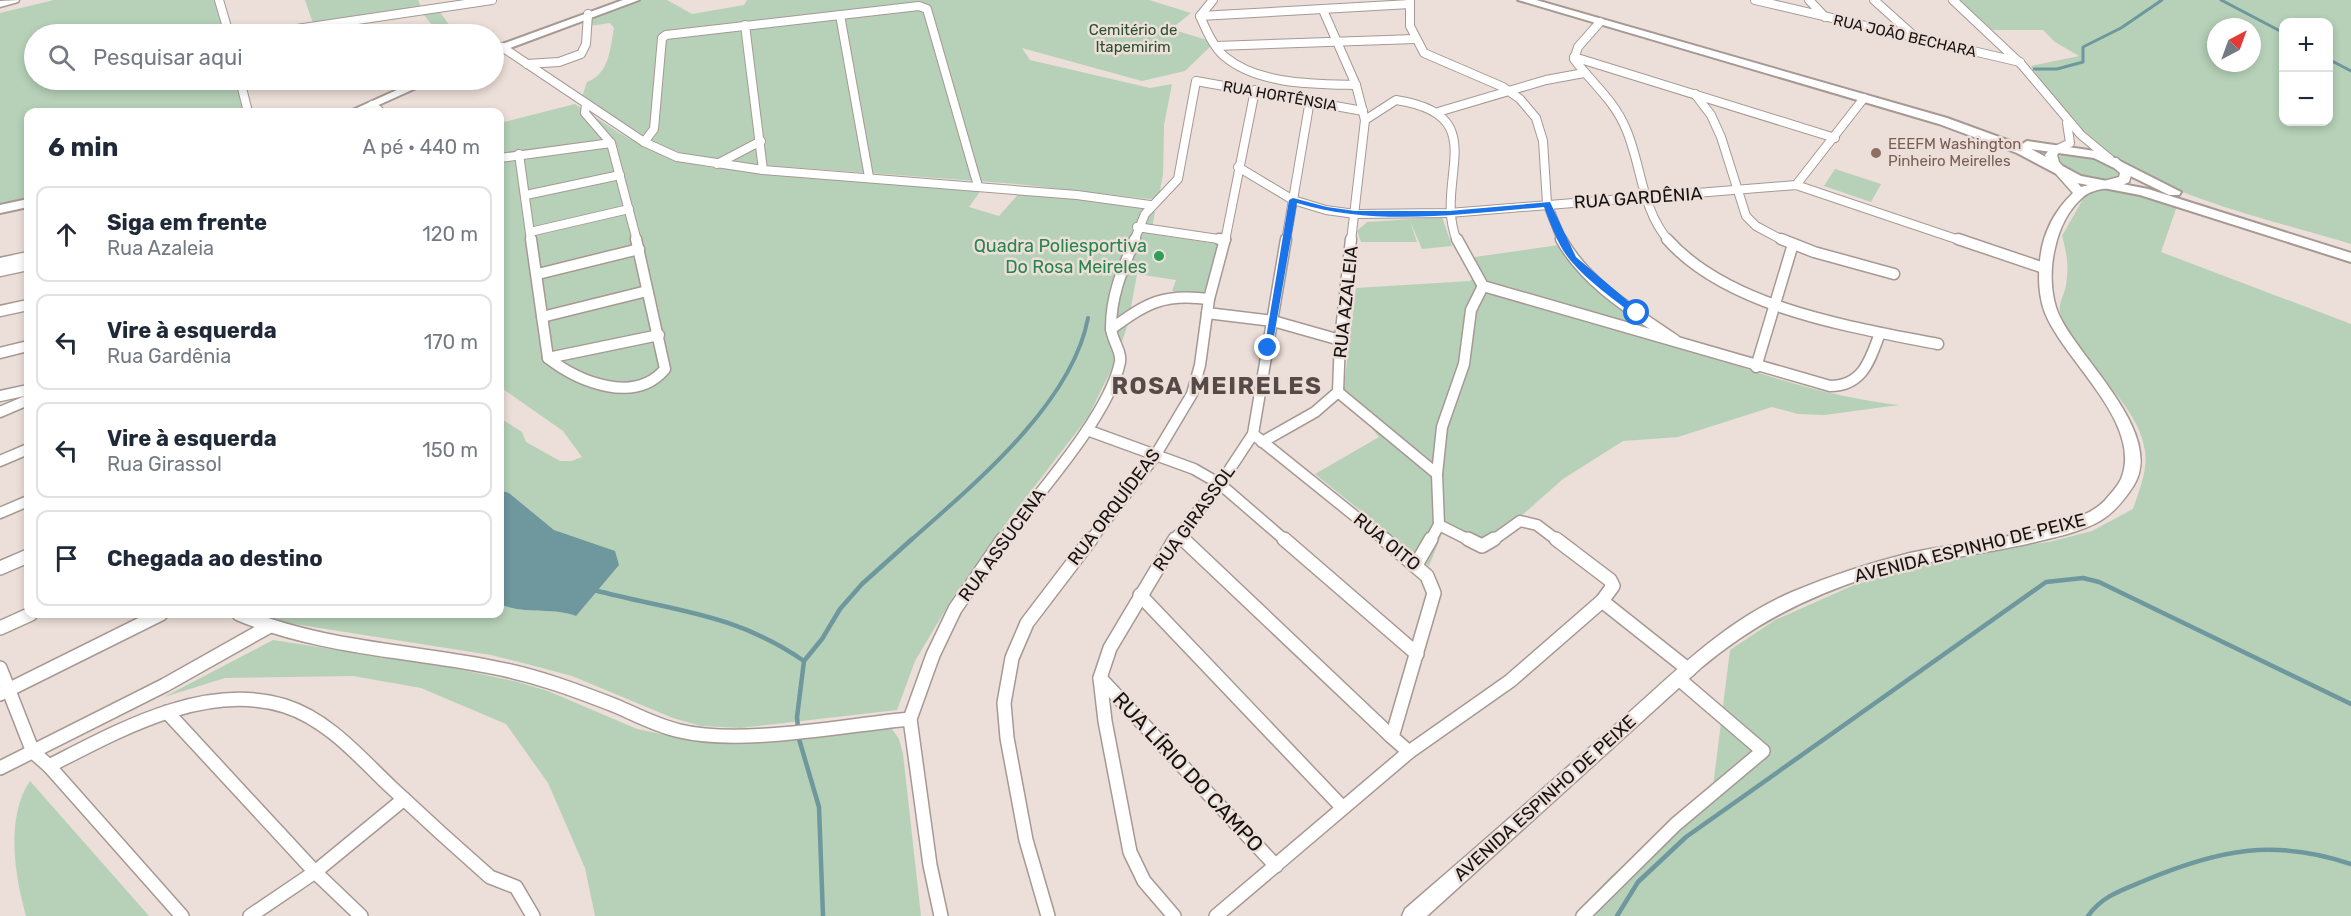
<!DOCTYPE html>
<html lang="pt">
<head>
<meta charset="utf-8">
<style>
  :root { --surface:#fff; --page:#f2f2f3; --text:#1f2937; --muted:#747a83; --line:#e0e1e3 }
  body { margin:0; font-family:Rubik,sans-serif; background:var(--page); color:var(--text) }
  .controls { position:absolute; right:18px; top:18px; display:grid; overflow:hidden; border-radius:12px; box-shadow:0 3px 9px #0003 }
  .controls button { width:54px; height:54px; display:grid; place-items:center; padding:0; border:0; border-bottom:2px solid var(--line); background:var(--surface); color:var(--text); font:30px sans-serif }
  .compass { position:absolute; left:2207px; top:18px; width:54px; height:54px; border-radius:50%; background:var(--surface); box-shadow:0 3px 9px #0003; rotate:41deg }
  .stop { position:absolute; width:18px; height:18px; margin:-14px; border:4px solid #1a73e8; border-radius:50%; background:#fff }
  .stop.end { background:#1a73e8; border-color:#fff; box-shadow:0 2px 6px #0008 }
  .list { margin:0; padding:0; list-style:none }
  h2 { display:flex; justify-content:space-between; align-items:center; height:78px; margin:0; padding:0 24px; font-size:26px }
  h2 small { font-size:20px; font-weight:400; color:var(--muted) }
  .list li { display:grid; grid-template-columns:39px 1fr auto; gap:18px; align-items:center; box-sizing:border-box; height:96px; margin:0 12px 12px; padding:0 12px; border:2px solid var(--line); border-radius:12px }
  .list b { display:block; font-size:22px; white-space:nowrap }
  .list p { margin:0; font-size:20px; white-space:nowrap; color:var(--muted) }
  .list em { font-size:20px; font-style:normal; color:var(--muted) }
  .icon { flex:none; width:33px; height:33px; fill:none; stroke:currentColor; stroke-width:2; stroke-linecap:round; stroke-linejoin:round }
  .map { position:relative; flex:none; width:2351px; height:916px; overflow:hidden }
  .search { position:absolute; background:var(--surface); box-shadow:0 3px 9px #0003; left:24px; top:24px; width:480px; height:66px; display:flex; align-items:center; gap:15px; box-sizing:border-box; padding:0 21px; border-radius:33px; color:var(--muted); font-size:22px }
  .panel { position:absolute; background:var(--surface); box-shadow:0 3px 9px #0003; left:24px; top:108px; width:480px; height:510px; border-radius:12px }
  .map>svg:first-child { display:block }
  .green { fill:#b6d1b8; fill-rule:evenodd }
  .water { fill:#6e989e }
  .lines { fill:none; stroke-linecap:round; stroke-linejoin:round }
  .stream-far2 { stroke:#6e989e; stroke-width:3 }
  .stream-far1 { stroke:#6e989e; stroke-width:4 }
  .stream { stroke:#6e989e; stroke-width:4.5 }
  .street-far2-casing { stroke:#a69994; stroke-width:10 }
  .street-far1-casing { stroke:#a69994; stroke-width:13 }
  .street-casing { stroke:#a69994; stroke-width:16 }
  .secondary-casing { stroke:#a69994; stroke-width:3 }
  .primary-casing { stroke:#a69994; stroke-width:4 }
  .street-far2 { stroke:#fff; stroke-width:8 }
  .street-far1 { stroke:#fff; stroke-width:10 }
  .street { stroke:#fff; stroke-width:13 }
  .secondary { fill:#fff; fill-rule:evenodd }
  .primary { fill:#fff; fill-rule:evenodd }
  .route { fill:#1a73e8 }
  .education-dot { fill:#8d6e63; stroke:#ecded8; stroke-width:2 }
  .leisure-dot { fill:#2e9e5b; stroke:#ecded8; stroke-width:2 }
  .labels { text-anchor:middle; stroke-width:5; stroke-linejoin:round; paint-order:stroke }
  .far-park-label { font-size:15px; fill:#27512c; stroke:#ecded8 }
  .far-street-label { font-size:15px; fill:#161210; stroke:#ecded8 }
  .far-education-label { font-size:15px; fill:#785e54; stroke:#ecded8; text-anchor:start }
  .street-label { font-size:18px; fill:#161210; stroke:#ecded8 }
  .leisure-label { font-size:18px; fill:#27864d; stroke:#ecded8; text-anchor:end }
  .near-street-label { font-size:21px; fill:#161210; stroke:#ecded8 }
  .district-label { font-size:24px; font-weight:bold; letter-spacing:1.5px; fill:#564a46; stroke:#ecded8 }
</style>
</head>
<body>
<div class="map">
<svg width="2351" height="916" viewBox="0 0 2351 916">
  <rect width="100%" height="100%" fill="#ecded8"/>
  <!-- green -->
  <g class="green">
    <polygon points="54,0 222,0 233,34 34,34 34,80 243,80 254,112 28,112 28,203 0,209 0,13"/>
    <polygon points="305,0 418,0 422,9 314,26"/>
    <path d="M637,0H667L692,14L744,5L747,0H1149L1191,13L1171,29L1207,40L1212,45L1185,71L1142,81L1022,48L1030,60L1150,88L1172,84L1164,125L1163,175L1158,200L1017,184L736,163L686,155L659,145L582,97L587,82C609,74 610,50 614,28L610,23L589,26L594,14Z"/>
    <path d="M1957,0H2351V244C2270,219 2130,190 2073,125C2057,108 2045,85 2031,66L2079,56L2055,42L2043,30H1990ZM2284,22H2328V122H2284ZM2216,27H2252V63H2216Z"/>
    <polygon points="439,11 456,34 439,34 424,15"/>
    <path d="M575,104C626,137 651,158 714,168L982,189L969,207L999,216L1021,191L1150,209L1155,212L1151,234L1218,244L1204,295L1172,291L1176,280L1137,274L1128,324L1115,362L1088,417L1004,526L953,597L915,661L897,710L741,728L701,726L673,718L572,676L527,664L491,655L275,621L258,614H500V604C523,615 551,607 576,616L582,542L554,530L509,493L500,490V418L522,432L526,442L560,461H571L582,457L563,431L500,387V123Z"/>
    <path d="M2064,153C2088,155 2107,158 2123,176C2100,184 2079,178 2060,164L2058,157Z"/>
    <polygon points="1835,169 1881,184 1871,202 1824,186"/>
    <path d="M2104,186L2127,190L2177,206L2161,252L2351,324V916H1574L1610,877L1713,787L1730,650L1775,620L1854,585L1960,554L2049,542L2092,531L2133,509C2139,491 2148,470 2145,451C2140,414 2105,383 2085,355C2076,343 2065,330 2061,316C2057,303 2064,297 2066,285C2069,268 2067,252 2062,236L2087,192Z"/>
    <polygon points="1442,217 1452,246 1422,249 1410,221 1417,242 1361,242 1357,231 1367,222"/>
    <path d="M1559,245C1611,337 1800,394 1899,405L1824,415L1798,414L1772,407L1678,437L1623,441L1563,479L1484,549L1443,531L1429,566L1315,474L1379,437L1343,394L1356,288L1470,281L1473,278L1461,259Z"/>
    <polygon points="273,640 448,667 514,681 548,691 637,729 704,743 739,743 890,726 899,739 903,754 921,916 595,916 585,868 548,783 506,724 421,688 353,676 225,678 164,697"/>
    <path d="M30,781L149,916H26C15,877 5,817 30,781Z"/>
  </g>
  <!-- water -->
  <path class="water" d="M500,490L509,493L554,530L615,551L619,565L576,616C551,607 523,615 500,604Z"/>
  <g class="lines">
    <!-- stream-far2 -->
    <g class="stream-far2">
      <polyline points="2221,0 2284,33"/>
      <polyline points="2328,59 2351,71"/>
      <polyline points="2034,69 2057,69 2083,62 2083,47 2121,28 2162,0"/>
    </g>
    <!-- stream-far1 -->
    <path class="stream-far1" d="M910,541C973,485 1072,404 1088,318"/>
    <!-- stream -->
    <g class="stream">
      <path d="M594,590C673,611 735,613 804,661"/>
      <polyline points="823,916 819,807 799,739 797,717 804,661 822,639 840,609 862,584 912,539"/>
      <polyline points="1617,916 1638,882 1686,837 2046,582 2083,578 2099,582 2351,704"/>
      <path d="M2088,916C2103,895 2123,890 2146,880C2218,850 2274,838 2351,864"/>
    </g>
    <defs>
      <g id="street-far2">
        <polyline points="219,0 229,34"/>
        <path d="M1213,0L1200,16C1206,30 1213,46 1224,56C1258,85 1314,84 1356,85"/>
        <polyline points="1410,0 1410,26 1424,53 1503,87 1520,99 1536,118 1543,141 1547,203 1562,241"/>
        <polyline points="1755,0 2020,62"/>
        <polyline points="1809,0 1825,17"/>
        <polyline points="1874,0 1914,36"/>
        <polyline points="1953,0 2022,65 2081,135 2110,159"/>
        <polyline points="1323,10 1356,85 1365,120 1351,241"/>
        <polyline points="840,15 869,177"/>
        <polyline points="1200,16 1410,4"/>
        <path d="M1600,22L1578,47L1574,59C1592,83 1614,100 1626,129C1642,166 1641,209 1669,241"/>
        <polyline points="745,25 763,170"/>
        <polyline points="263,34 492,0"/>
        <polyline points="1216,46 1415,39"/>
        <polyline points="502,47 644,142 677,157 763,170 1077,195 1150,205"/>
        <polyline points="1574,57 1835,138"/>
        <polyline points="527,64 559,62 581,54 586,44 588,14"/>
        <polyline points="240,80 248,112"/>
        <polyline points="1695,94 1711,115 1721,137 1746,216 1756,226 1784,241"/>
        <polyline points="586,104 585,113 611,143 637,241"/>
        <polyline points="372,105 381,112"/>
        <polyline points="1438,112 1546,80 1584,73"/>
        <path d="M1365,120L1396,100C1496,115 1432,180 1457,241"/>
        <polyline points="644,142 654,129 662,38 666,35 919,6 927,9 978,186"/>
        <polyline points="2054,151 2070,143 2067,123"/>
        <polyline points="519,154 531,241"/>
        <polyline points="500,158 611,143"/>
        <polyline points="717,164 761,141"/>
        <polyline points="1238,167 1293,200 1326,210 1355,214 1449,213 1796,185 1962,241"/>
        <polyline points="1796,185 1864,98"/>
        <polyline points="526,195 620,175"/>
        <polyline points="1137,227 1225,240"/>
        <polyline points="530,232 629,209"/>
        <polyline points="1134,241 1145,214 1178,179 1196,81 1363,111"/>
        <polyline points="1225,241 1255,90"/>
        <polyline points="1286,241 1310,100"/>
      </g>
      <g id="street-far1">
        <path d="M531,239L548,358C579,382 635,405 665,369L636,239"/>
        <polyline points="1219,239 1225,240"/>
        <path d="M1457,239L1483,286L1830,386C1863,386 1870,360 1880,333"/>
        <path d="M1561,239C1586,284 1634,312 1675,340"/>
        <path d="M1667,239C1728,308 1851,327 1938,344"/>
        <polyline points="1781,239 1814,252 1894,274"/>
        <polyline points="1958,239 2044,268"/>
        <polyline points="0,263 28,257"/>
        <polyline points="0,271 28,265"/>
        <polyline points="538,274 639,249"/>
        <polyline points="0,311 28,305"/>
        <polyline points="1207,313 1273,321 1340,340"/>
        <polyline points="542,317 647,291"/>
        <path d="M1111,329C1147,303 1163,293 1209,299"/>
        <polyline points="0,353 28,346"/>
        <polyline points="548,358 659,335"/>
        <polyline points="1756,367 1793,244"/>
        <polyline points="1338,392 1437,474"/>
        <polyline points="0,396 28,390"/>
        <polyline points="0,412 28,400"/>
        <polyline points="1087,430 1194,469 1220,484 1286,541"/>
        <polyline points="1253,434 1386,541"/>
        <polyline points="1262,442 1315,412 1338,392 1340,340 1351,239"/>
        <polyline points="0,461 28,449"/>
        <polyline points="0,513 28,501"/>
        <polyline points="1439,525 1471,541"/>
        <polyline points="1178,535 1184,541"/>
        <path d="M1002,541C1036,496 1109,416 1120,362C1122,351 1111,339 1111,327C1111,295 1123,268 1135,239"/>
        <polyline points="1090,541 1155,456 1192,394 1200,365 1209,299 1225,239"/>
        <polyline points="1174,541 1220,484 1253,434 1286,239"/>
        <polyline points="1430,541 1439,525 1437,474 1442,427 1464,364 1471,310 1483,286"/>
        <polyline points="1492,541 1520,521 1537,525 1558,541"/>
      </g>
      <g id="street">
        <polyline points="1183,539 1392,737"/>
        <polyline points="1284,539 1417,654"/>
        <polyline points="1468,539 1482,546 1494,539"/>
        <polyline points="1416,565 1431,539"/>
        <polyline points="0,568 28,556"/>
        <polyline points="1140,595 1342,807"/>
        <polyline points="1602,601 1689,670"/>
        <path d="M239,614C320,648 406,650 491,667C535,675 575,690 616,706C637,715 657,726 680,731C742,746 845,725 910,719"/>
        <polyline points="0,628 31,614"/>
        <polyline points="0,668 33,752 49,766 182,916"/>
        <polyline points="1100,678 1276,866"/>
        <polyline points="0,694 161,614"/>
        <polyline points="167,712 315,872 361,916"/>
        <polyline points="1409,752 1510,681 1602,601 1613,586 1610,580 1556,539"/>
        <path d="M49,766C118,731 205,681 285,706C329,720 361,759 392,788C424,818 457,848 490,877L516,887L533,916"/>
        <polyline points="0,768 165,685 268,627"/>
        <polyline points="250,916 315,872 404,799"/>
        <polyline points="941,916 930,865 910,719 933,655 955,609 1003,539"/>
        <polyline points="1048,916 1026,840 1007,738 1004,703 1012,658 1027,623 1091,539"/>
        <polyline points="1174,916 1144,881 1130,852 1105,721 1100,678 1110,648 1175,539"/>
        <polyline points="1216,916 1409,752 1392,737 1434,593 1427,576 1384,539"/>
        <polyline points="1583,916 1676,824 1763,751 1679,679"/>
      </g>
      <g id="secondary">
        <polygon points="19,0 18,2 0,7 0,1"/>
        <path d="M2054,147L2060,151L2057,155L2059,162L2081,187L2119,177L2120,173L2107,161L2109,158H2117L2132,172L2129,182C2115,190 2096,186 2083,197C2068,210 2059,229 2055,248C2050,268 2050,295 2059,315C2079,359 2165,433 2134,485C2125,499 2115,512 2100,521C2079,533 2051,538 2027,544C1975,555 1923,561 1872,576C1808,596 1753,624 1702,667L1427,916H1402L1405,909C1478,846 1551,782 1623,718C1677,670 1725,621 1792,592C1830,576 1870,563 1910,553C1956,542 2079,534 2107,498C2111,493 2118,486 2121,479C2144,424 2065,362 2045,313C2039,297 2038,278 2040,261C2042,235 2054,211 2073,193L2049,166L2045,155L2050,149Z"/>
      </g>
      <g id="primary">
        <polygon points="623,0 639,0 494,54 494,47"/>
        <polygon points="1518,0 1536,0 1947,118 2021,145 2027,141 2102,152 2181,192 2179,195 2169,195 2094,158 2031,149 2081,176 2148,189 2351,253 2351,262 2140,195 2072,182 2017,153 1939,124"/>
        <polygon points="419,80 434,80 363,112 348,112"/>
        <polygon points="28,199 28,207 0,213 0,205"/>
      </g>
    </defs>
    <!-- street-far2 casing -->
    <use href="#street-far2" class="street-far2-casing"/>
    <!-- street-far1 casing -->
    <use href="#street-far1" class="street-far1-casing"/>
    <!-- street casing -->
    <use href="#street" class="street-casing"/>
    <!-- secondary casing -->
    <use href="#secondary" class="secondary-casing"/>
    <!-- primary casing -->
    <use href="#primary" class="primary-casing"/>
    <!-- street-far2 -->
    <use href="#street-far2" class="street-far2"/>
    <!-- street-far1 -->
    <use href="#street-far1" class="street-far1"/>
    <!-- street -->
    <use href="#street" class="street"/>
    <!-- secondary -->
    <use href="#secondary" class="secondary"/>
    <!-- primary -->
    <use href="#primary" class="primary"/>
  </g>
  <!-- route -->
  <path class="route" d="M1293,198L1327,207L1355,211H1449L1550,202L1576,257L1642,313L1634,315C1612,298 1589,282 1571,261C1558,246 1551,225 1544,207C1462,214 1376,227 1297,203L1272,348L1264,350L1289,200Z"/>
  <!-- markers -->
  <circle class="education-dot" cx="1876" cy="153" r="6"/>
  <circle class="leisure-dot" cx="1159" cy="256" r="6"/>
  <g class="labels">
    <!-- far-park labels -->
    <g class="far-park-label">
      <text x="1133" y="35">Cemitério de<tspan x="1133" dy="17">Itapemirim</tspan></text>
    </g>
    <!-- far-street labels -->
    <g class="far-street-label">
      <text transform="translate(1905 36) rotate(13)" y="5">RUA JOÃO BECHARA</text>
      <text transform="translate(1280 96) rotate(10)" y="5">RUA HORTÊNSIA</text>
    </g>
    <!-- far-education labels -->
    <g class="far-education-label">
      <text x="1888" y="149">EEEFM Washington<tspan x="1888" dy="17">Pinheiro Meirelles</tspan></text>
    </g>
    <!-- street labels -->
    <g class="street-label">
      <text transform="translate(1638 198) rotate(-4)" y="6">RUA GARDÊNIA</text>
      <text transform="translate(1346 302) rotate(-84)" y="6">RUA AZALEIA</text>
      <text transform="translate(1114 507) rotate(-53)" y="6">RUA ORQUÍDEAS</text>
      <text transform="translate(1194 518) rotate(-54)" y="6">RUA GIRASSOL</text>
      <text transform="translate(1387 542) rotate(39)" y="6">RUA OITO</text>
      <text transform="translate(1002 545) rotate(-54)" y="6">RUA ASSUCENA</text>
      <text transform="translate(1970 548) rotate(-14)" y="6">AVENIDA ESPINHO DE PEIXE</text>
      <text transform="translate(1545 798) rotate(-42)" y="6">AVENIDA ESPINHO DE PEIXE</text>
    </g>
    <!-- leisure labels -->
    <g class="leisure-label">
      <text x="1147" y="252">Quadra Poliesportiva<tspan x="1147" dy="21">Do Rosa Meireles</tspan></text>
    </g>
    <!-- near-street labels -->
    <g class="near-street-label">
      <text transform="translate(1188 772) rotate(47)" y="7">RUA LÍRIO DO CAMPO</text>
    </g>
    <!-- district labels -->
    <g class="district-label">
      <text x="1217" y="394">ROSA MEIRELES</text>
    </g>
  </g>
</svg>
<div class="controls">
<button>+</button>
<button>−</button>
</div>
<svg class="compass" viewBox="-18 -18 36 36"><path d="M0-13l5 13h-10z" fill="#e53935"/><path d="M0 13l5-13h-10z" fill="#747a83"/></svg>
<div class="stop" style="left:1637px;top:313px"></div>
<div class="stop end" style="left:1268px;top:348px"></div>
<div class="search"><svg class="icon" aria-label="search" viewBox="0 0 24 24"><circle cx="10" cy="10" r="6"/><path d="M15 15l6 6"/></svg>Pesquisar aqui</div>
<section class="panel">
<h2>6 min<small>A pé · 440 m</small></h2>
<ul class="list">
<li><svg class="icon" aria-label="ahead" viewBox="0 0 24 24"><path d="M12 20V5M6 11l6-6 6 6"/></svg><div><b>Siga em frente</b><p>Rua Azaleia</p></div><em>120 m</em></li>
<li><svg class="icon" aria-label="left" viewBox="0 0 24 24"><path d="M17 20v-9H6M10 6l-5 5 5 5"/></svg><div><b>Vire à esquerda</b><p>Rua Gardênia</p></div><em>170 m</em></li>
<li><svg class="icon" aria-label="left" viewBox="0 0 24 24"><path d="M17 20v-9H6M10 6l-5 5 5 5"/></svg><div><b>Vire à esquerda</b><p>Rua Girassol</p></div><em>150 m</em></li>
<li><svg class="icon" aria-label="arrive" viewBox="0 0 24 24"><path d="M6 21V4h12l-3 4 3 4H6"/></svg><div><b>Chegada ao destino</b></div></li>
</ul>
</section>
</div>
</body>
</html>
